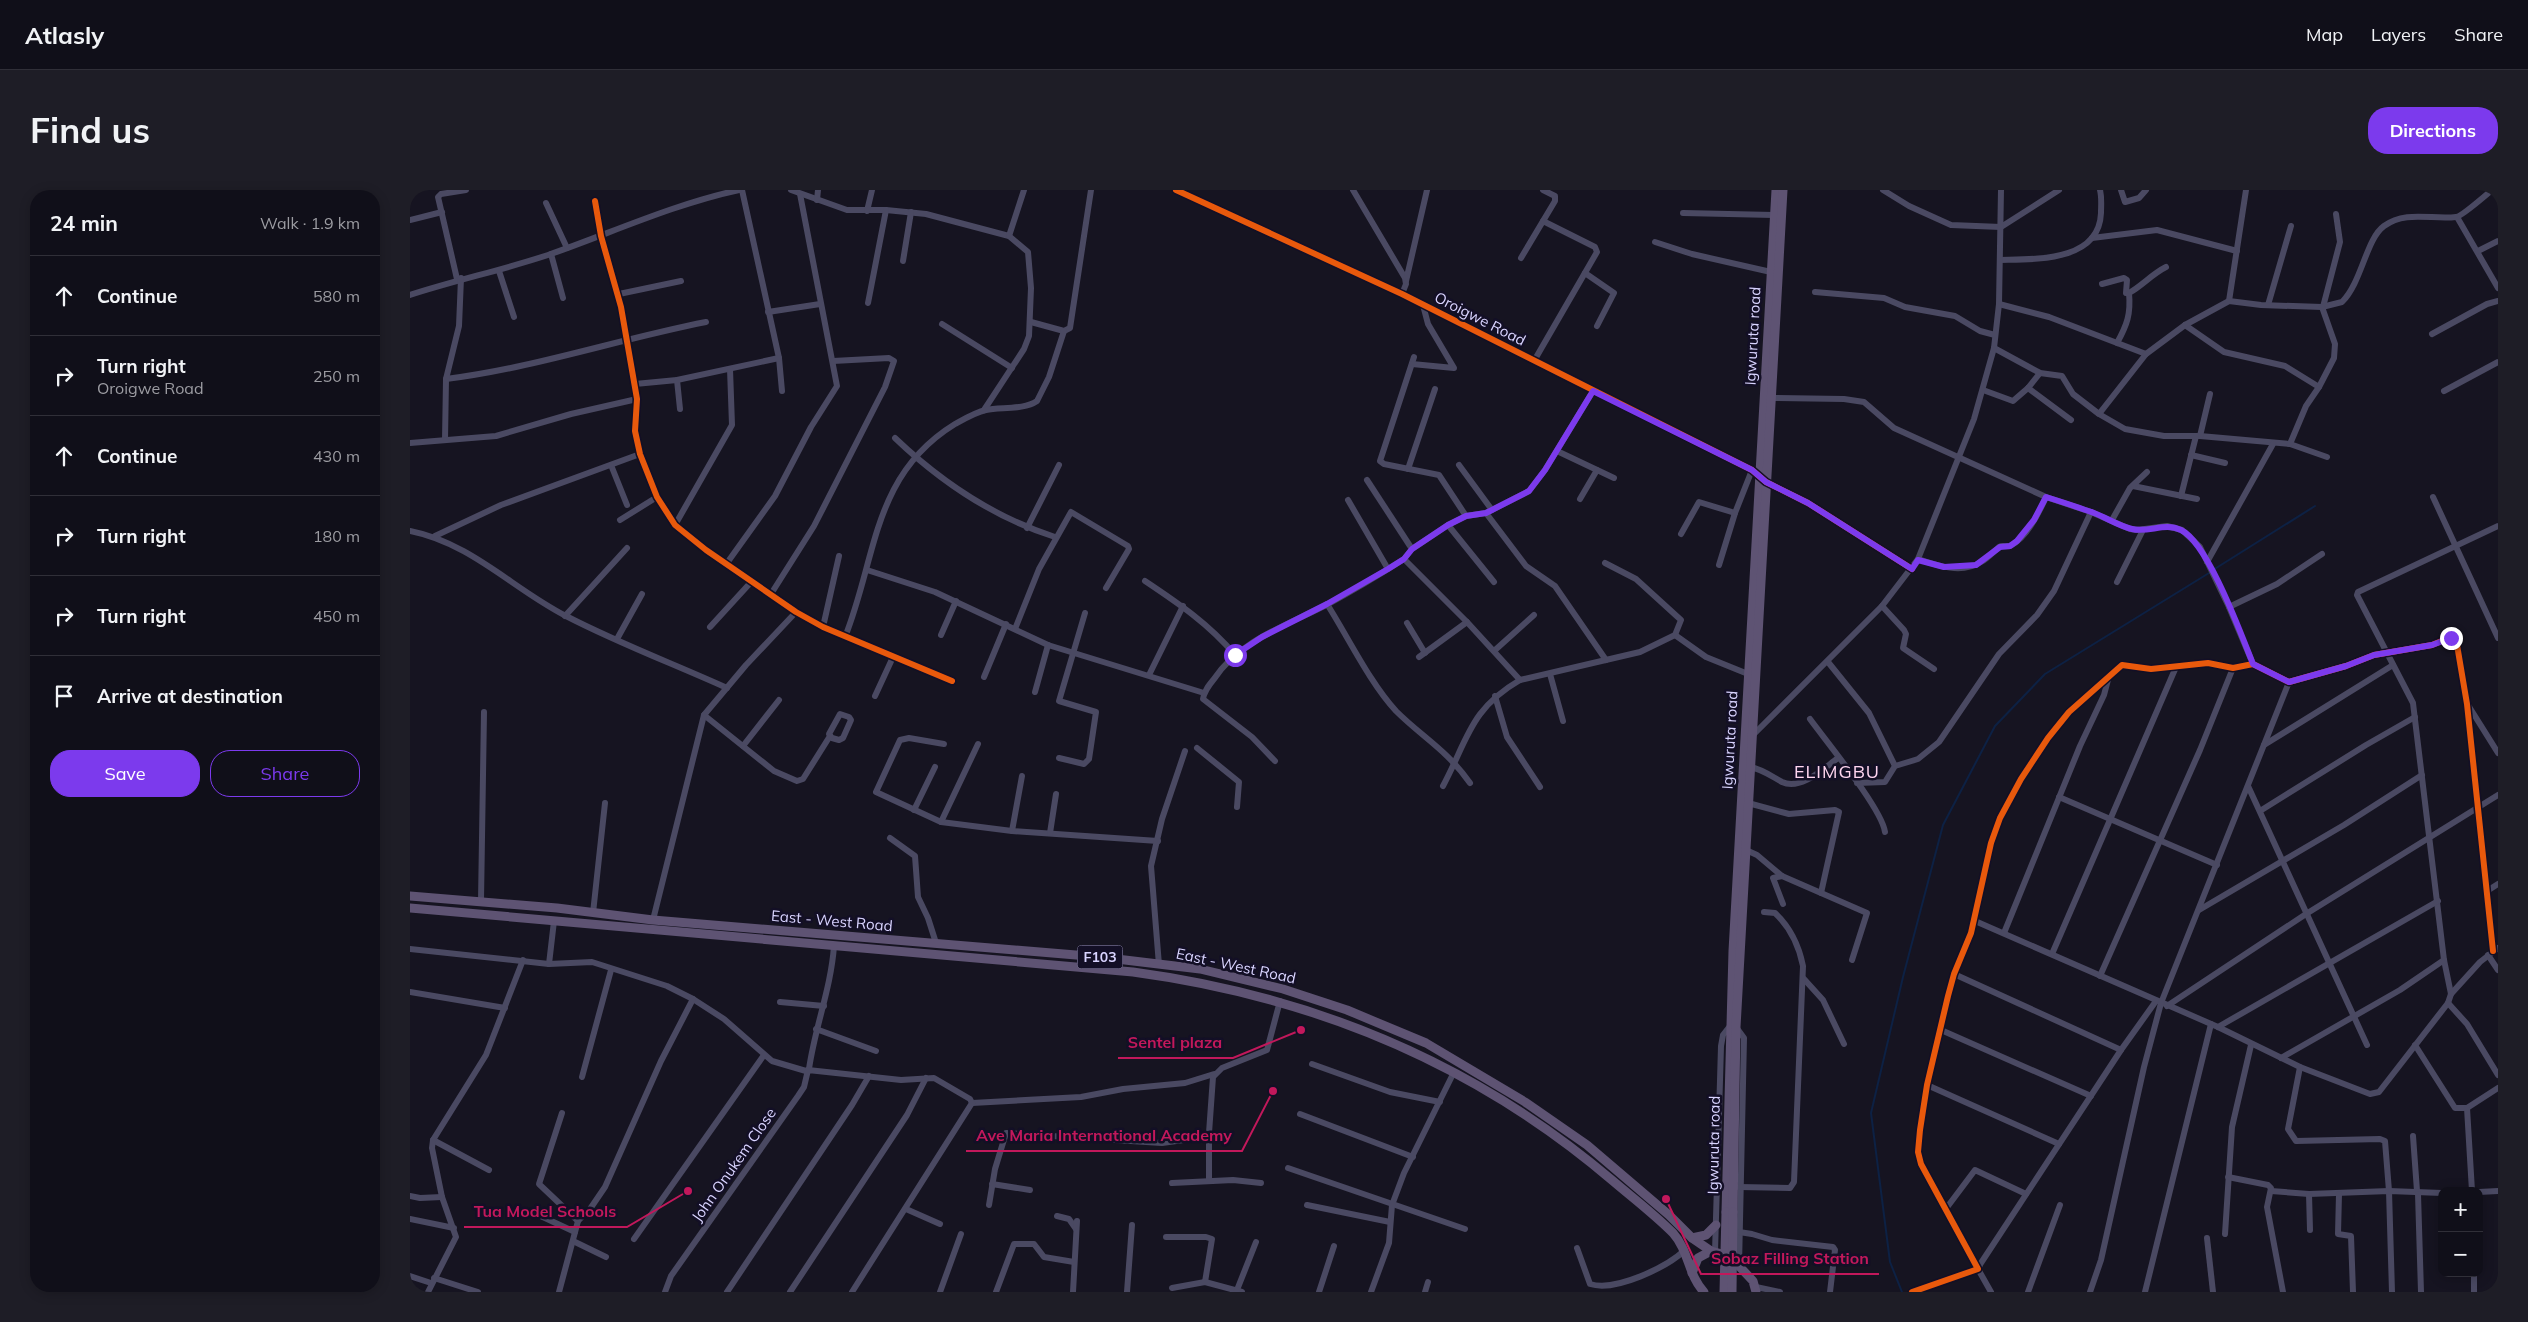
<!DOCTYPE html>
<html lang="en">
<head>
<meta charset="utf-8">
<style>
  :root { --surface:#100f19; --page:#1e1d26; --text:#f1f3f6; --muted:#9c9ca2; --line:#302f38; --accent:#7c3aed }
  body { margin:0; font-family:Mulish,sans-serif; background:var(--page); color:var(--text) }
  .controls { position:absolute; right:15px; bottom:15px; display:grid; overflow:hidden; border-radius:10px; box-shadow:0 2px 12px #0003 }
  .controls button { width:45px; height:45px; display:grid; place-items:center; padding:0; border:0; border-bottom:1px solid var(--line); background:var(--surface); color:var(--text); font:25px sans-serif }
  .stop { position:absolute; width:15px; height:15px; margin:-11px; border:4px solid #7c3aed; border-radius:50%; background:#fff }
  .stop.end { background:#7c3aed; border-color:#fff; box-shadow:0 1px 5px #0008 }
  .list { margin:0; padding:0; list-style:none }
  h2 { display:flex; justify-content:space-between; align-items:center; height:65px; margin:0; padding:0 20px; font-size:21px }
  h2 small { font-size:16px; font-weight:400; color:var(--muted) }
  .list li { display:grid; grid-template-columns:32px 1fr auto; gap:15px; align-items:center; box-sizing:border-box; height:80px; padding:0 20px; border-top:1px solid var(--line) }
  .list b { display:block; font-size:19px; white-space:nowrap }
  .list p { margin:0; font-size:16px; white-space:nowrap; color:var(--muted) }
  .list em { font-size:16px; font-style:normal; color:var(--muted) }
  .actions { display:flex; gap:10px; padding:15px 20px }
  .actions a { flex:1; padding:11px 0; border:1px solid var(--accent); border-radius:20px; text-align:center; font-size:18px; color:var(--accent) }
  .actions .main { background:var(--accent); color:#fff }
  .icon { flex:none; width:28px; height:28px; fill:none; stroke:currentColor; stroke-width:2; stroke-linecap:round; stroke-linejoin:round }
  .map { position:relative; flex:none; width:2088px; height:1102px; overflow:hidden; border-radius:20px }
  header { display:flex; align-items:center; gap:30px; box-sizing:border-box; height:70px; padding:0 25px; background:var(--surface); border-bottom:1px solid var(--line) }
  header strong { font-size:24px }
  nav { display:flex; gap:28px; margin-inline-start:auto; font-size:18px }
  .intro { display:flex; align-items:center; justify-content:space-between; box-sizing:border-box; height:120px; padding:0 30px }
  h1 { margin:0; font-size:35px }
  .button { padding:12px 22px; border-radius:20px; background:var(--accent); color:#fff; font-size:18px; font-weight:700 }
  main { display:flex; gap:30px; padding:0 30px }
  aside { flex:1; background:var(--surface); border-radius:20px; box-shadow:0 2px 12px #0003 }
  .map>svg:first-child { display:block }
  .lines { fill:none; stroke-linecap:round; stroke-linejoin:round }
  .stream { stroke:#0d2144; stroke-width:2 }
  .minor { stroke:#4a4962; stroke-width:6 }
  .major { stroke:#5e5373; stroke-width:9 }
  .major-bridge { stroke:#5e5373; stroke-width:9 }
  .cycleway-casing { stroke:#130f26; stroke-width:9 }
  .cycleway { stroke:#e8590c; stroke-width:6 }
  .route { stroke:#7c3aed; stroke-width:6 }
  .labels { text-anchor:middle; stroke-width:5; stroke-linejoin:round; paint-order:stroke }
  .shield { fill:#130f26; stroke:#9e99be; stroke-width:1 }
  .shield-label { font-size:14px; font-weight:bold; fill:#d9d4ff }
  .street-label { font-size:15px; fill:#d9d4ff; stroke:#130f26 }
  .quarter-label { font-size:18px; letter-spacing:1px; fill:#ffd6f0; stroke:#130f26 }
  .leader { fill:none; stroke:#c2185b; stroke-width:2 }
  .callout-dot { fill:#c2185b; stroke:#130f26; stroke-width:2 }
  .callout-label { font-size:16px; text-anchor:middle; font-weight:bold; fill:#c2185b; stroke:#130f26; stroke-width:5; stroke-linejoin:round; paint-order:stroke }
</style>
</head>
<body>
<header>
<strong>Atlasly</strong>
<nav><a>Map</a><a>Layers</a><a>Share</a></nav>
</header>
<div class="intro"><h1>Find us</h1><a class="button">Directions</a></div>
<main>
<aside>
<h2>24 min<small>Walk · 1.9 km</small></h2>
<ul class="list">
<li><svg class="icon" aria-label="ahead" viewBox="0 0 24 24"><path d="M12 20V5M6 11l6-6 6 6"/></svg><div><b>Continue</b></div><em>580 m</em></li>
<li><svg class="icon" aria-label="right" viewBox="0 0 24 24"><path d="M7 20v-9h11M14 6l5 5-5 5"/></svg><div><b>Turn right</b><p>Oroigwe Road</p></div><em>250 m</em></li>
<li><svg class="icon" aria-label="ahead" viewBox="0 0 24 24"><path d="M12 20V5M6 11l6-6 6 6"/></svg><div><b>Continue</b></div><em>430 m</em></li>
<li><svg class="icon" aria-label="right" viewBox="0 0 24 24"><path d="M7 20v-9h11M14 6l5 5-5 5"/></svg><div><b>Turn right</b></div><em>180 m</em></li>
<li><svg class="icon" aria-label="right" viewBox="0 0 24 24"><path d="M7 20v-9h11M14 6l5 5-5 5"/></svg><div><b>Turn right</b></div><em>450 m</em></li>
<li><svg class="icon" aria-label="arrive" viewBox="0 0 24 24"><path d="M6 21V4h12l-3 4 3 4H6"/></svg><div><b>Arrive at destination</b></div></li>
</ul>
<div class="actions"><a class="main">Save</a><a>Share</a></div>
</aside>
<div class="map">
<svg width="2088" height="1102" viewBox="0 0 2088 1102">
  <rect width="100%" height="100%" fill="#161421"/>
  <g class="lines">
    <!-- stream -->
    <g class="stream">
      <polyline points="1803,380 1905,316"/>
      <polyline points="1492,1102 1480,1072 1461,923 1493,787 1533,635 1585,536 1635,484 1799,383"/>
    </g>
    <!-- minor -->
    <g class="minor">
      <polyline points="332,0 369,168 372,201"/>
      <polyline points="381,0 437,20 476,20 516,24 599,46 618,62 621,98 619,146 614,159 574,220"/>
      <polyline points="766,0 992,104 1342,280 1356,292 1398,313 1502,379"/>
      <polyline points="943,0 995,88 996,94 992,104"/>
      <polyline points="1473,0 1499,16 1541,35 1591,37 1649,0"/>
      <polyline points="1711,0 1715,12 1729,8 1736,0"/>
      <polyline points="407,10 408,0"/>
      <polyline points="185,11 191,46 211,117 227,209 225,241 230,264 247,307 265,335 296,360 386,422 413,437 542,491"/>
      <polyline points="136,13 157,58"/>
      <polyline points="457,21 462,0"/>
      <polyline points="1273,23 1364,25"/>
      <polyline points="2047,27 2088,98"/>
      <polyline points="0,30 32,22"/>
      <polyline points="599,46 614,0"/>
      <polyline points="1682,48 1747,40 1827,61"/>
      <polyline points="1245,52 1282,64 1361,82"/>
      <polyline points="2068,61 2088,51"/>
      <polyline points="141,64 153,108"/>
      <polyline points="1111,68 1145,11 1145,6 1133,0"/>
      <path d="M1590,70C1625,69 1689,72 1691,23C1691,15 1692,8 1690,0"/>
      <polyline points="493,71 501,22"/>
      <polyline points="89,81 104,127"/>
      <polyline points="1175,83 1204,103 1187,136"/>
      <polyline points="47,89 28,7 31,4 56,0"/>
      <polyline points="996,91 1017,0"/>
      <path d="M1692,94L1714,88L1717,90L1716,103H1719C1721,124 1717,135 1707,153"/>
      <polyline points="1405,102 1474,108 1495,117 1545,126 1570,141 1585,145"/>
      <path d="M1719,103C1733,95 1742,84 1756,77"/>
      <polyline points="209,104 271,91"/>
      <path d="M0,105C46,90 93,80 138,65C201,43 264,14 329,0"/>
      <polyline points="1819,111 1836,0"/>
      <polyline points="458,113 476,20"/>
      <polyline points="1589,114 1639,127 1736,164"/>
      <polyline points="1858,115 1881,36"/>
      <polyline points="1913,117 1930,52 1926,24"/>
      <polyline points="358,122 410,114"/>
      <polyline points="621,132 654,141 660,138 681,0"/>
      <polyline points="532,134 602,178"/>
      <polyline points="1775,135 1814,162 1875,176 1909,197"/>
      <polyline points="2022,144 2077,114 2088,111"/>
      <polyline points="1584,158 1630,183 1652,186 1663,204 1689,224 1715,239 1754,246 1790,246 1880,254 1917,267"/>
      <polyline points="1004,167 970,271 974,274 1029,285 1056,326"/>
      <polyline points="1124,171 1187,62 1185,57 1133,31"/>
      <polyline points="1002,174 1044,178 1018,134 1013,115"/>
      <path d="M36,189C124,178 209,149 296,132"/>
      <polyline points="267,190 270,219"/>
      <polyline points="225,194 267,190 369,168"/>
      <polyline points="1618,198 1661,230"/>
      <polyline points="1573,200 1603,211 1618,198 1630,183"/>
      <polyline points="2034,201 2088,172"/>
      <polyline points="1361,208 1434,209 1454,212 1484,238 1636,307 1681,322 1720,339 1727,340 1757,336 1772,340 1790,357 1819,417 1843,474"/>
      <path d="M1689,224L1736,164L1775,135L1819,111L1851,115L1912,117L1932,112C1952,92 1956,49 1974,36C1996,20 2022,30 2046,27C2051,27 2076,5 2082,0"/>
      <polyline points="1790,246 1800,204"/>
      <path d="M485,248C531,292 586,328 645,347"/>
      <polyline points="35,250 36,189 49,136 51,88"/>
      <polyline points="0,253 86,246 161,224 227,209"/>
      <polyline points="1880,254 1896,216 1909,197 1924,168 1925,154 1912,117"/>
      <polyline points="1147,261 1204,288"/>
      <polyline points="1781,265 1815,273"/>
      <polyline points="201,275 217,315"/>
      <polyline points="1049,275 1082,320"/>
      <polyline points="998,279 1025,199"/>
      <polyline points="957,290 1002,359"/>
      <polyline points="1723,296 1787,309"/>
      <polyline points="1771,306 1786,246"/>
      <polyline points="2023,307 2088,448"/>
      <polyline points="1170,309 1187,280"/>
      <polyline points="938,310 978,379"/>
      <polyline points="1076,323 1116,376 1145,396 1196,470"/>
      <polyline points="210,330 247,307"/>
      <polyline points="1702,330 1720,298 1737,282"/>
      <polyline points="265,335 322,235 320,179"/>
      <polyline points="1038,335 1084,392"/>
      <polyline points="617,338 649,275"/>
      <path d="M0,341C61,353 103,399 156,426C208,453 264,474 317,498"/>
      <polyline points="1271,344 1289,312 1325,323 1342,280"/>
      <polyline points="25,346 91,315 230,264"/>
      <polyline points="994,369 1057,432 1110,490"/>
      <path d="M1508,369C1528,376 1552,384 1571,372C1578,368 1583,362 1589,357C1592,355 1596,357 1600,356C1617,348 1629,323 1636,307"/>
      <polyline points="1797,372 1863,254"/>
      <polyline points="317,373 365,306 401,237 427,196 390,4"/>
      <polyline points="1309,375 1325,323"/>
      <polyline points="457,380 525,402 638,455 794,503"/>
      <path d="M735,391C768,413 799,434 825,465"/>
      <polyline points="1707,392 1733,340"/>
      <polyline points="361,404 404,336 475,197 484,171 479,168 423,171"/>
      <path d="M917,414C938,447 960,493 986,521C1012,547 1037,560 1060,593"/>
      <polyline points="1472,416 1494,440 1496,444 1493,458 1524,479"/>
      <polyline points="1819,417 1867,394 1912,364"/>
      <polyline points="155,426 217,358"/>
      <polyline points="997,433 1015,463"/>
      <polyline points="300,437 342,391"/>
      <polyline points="413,437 429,366"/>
      <polyline points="605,439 629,379 661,322 718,356 719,359 696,398"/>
      <polyline points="531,445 546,411"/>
      <polyline points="1265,445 1296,467 1338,484"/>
      <path d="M435,447C467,367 462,285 545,234C554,229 566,222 576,220C591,217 614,220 627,211L639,187L654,141"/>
      <polyline points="207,449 232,404"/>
      <polyline points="1084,461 1124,425"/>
      <polyline points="1009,467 1057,432"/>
      <polyline points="1418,472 1459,523 1485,576"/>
      <polyline points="1140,484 1153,531"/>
      <polyline points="739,485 773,416"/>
      <polyline points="574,487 596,434"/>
      <polyline points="625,502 638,455"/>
      <polyline points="465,506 483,467"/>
      <polyline points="1085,506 1097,547 1130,597"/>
      <polyline points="2058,515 2088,563"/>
      <polygon points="430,524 439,527 441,530 433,548 429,550 422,548 419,544"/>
      <polyline points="294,525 364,581 387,591 393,589 420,546"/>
      <path d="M1400,529C1416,551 1472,619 1475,642"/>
      <polyline points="1342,546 1472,416 1508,369 1564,229 1584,158 1589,114 1591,0"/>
      <polyline points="534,554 499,548 490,550 466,602 531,632 602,641 748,651"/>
      <polyline points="1854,555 1983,475"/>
      <polyline points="333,556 369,510"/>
      <polyline points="787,558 829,592 827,617"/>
      <polyline points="649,568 674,574 679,569 686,522 649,511 675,423"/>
      <path d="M865,571L842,547L793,509C794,501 799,495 804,489C830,450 878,435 918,414C944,400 969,385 994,369L1002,359L1038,335L1056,326L1076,323L1119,301L1135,280L1183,201"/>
      <path d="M1340,577C1352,579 1361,586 1372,592C1391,601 1414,578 1428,568"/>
      <polyline points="1447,593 1475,592 1485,576 1508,569 1529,552 1589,464 1627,425 1644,401 1681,322"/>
      <path d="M1033,596C1058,549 1060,519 1110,490L1230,462L1265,445L1271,430L1226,389L1195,373"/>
      <polyline points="1838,596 1957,855"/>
      <polyline points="1649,607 1807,675"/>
      <polyline points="1338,613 1379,624 1425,620 1429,622 1411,703"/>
      <polyline points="504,620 525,577"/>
      <polyline points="1850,621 1956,555 2005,527"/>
      <polyline points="531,632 568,554"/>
      <polyline points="602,641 612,586"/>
      <polyline points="640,643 646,604"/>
      <polyline points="480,648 505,666 508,707 518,728 526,753"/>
      <polyline points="1336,660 1347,665 1372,686 1457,723 1442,770"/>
      <polyline points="1372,686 1363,688 1373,714"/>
      <polyline points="2077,701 2088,694"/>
      <polyline points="71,711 74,522"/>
      <polyline points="1789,720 1934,635 2012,585"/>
      <polyline points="183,723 195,613"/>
      <polyline points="243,730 294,525 336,475 386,422"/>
      <polyline points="1565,731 1808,837 1890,877 1960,904 1969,902 2038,813 2041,804 2034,770 2003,513 1947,405 1948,402 2088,336"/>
      <polyline points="1594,743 1670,556 1694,505 1699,486"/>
      <path d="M0,759L139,774L182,772L257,796L283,809L314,829L362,871L396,881L399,879C405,837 421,798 424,756"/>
      <polyline points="1642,764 1766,477"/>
      <polyline points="2078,765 2088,780"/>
      <polyline points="139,774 144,731"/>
      <polyline points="749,775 741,676 752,629 775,561"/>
      <polyline points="1544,784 1711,860"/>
      <polyline points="1690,786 1790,560 1823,478"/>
      <polyline points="1394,789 1413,810 1434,854"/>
      <polyline points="0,802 95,818"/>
      <polyline points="2041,804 2070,772 2088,758"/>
      <polyline points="370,812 414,816"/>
      <polyline points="2038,813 2057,834 2088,885"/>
      <polyline points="1757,816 1896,724 2088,605"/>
      <polyline points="1326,837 1334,848 1329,1076"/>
      <polyline points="1808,837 2028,711"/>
      <polyline points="406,839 466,861"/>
      <polyline points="1531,840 1681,906"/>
      <polyline points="2005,855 2045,918 2057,918 2088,898"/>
      <polyline points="1871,868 1990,800 2034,770"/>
      <polyline points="902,874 980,902 1030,912"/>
      <polyline points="1890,877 1878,939 1886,951 1970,949 1975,951 1979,1001 1982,1102"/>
      <polyline points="172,887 201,780"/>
      <polyline points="1517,895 1649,954"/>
      <polyline points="562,913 671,907 713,899 775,893 804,884"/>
      <polyline points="2057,918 2062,1001"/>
      <polyline points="152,923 129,994 168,1031"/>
      <polyline points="890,924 1003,967"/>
      <polyline points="2003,946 2007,1001"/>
      <polyline points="23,950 79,980"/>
      <polyline points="878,978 1055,1039"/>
      <polyline points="1818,987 1858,995 1861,998 1857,1017 1873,1102"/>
      <polyline points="799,991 799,943 803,887 812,878 857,860 870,811"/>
      <polyline points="762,993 823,990 851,993"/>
      <polyline points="582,994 620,1000"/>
      <path d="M1329,997L1380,998L1384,992L1393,776C1389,756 1381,738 1365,723L1354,722"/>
      <polyline points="1861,1001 1899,1004 1979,1001 2032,1003"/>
      <polyline points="2069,1002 2088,1001"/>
      <polyline points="1899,1004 1900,1040"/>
      <polyline points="1929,1004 1928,1044 1941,1046 1943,1102"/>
      <polyline points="2008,1004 2011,1102"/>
      <polyline points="0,1006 10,1008 32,1007"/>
      <polyline points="579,1015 585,979 596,943 752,953 788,948 799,943"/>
      <polyline points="897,1015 980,1032"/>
      <polyline points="496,1019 530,1034"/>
      <polyline points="1535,1020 1565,980 1616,1004"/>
      <polyline points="122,1022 165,1042"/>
      <polyline points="647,1026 659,1029 666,1039"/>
      <polyline points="0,1029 44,1038"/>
      <polyline points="1329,1042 1342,1044 1362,1050 1423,1057 1425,1060 1420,1102"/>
      <polyline points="1815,1044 1822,937 1841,855"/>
      <polyline points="756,1047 796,1047 802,1049 795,1092"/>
      <polyline points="1797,1048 1803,1102"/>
      <polyline points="224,1049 354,865"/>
      <polyline points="163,1051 196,1067"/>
      <path d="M1167,1058L1180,1094C1206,1102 1257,1077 1275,1060"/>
      <polyline points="1305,1062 1311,856 1313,845 1320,836"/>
      <polyline points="2064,1083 2064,1102"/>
      <polyline points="0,1086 21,1093"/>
      <polyline points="24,1088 68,1102"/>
      <polyline points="1346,1097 1370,1102"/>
      <polyline points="762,1098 795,1092 832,1102"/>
      <polyline points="827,1100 846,1052"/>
      <polyline points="18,1102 46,1047 32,1007 22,958 23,950 76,865 113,770"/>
      <polyline points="149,1102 168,1031 180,1019 195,997 251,871 283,809"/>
      <polyline points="255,1102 261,1086 388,906 394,897 398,880 491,890 524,888 560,909 562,913"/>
      <polyline points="317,1102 442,915 459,886"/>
      <polyline points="380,1102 497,925 516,888"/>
      <polyline points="442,1102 562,913"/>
      <polyline points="530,1102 551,1044"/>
      <polyline points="586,1102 604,1054 624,1054 634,1067 664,1072"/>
      <polyline points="663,1102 667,1031"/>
      <polyline points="717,1102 722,1035"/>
      <polyline points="909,1102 924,1056"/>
      <polyline points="961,1102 979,1053 982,1015 994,983 1044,882"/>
      <polyline points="1015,1102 1018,1092"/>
      <polyline points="1502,1102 1568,1079 1511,974 1508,962 1510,940 1517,895 1538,806 1544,784 1561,743 1581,653 1590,628 1611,589 1638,548 1659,522 1712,475 1741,479 1798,473 1823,478 1843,474 1879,492 1936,476 1964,465 2022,455 2039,448 2046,449 2057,514 2083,761"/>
      <polyline points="1581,1102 1568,1079 1571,1073 1711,860 1746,811"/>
      <polyline points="1618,1102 1650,1015"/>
      <polyline points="1680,1102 1691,1070 1734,877 1751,813 1879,492"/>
      <polyline points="1735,1102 1801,834"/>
    </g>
    <!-- major -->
    <g class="major">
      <polyline points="0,706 147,718 243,730 690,767 790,779 873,799 937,820 1016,853 1115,912 1177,955 1259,1025 1282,1048 1301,1061 1312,1064 1329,1076 1343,1091 1346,1102"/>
      <path d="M0,718L723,782C902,806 1065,873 1203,991C1223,1008 1244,1024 1263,1043C1279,1061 1278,1085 1294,1102"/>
      <polyline points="1316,1022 1323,761 1366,0"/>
      <polyline points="1323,1022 1326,837 1373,0"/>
      <polyline points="1282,1048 1296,1045 1306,1035"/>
      <polyline points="1282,1083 1288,1068 1301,1061"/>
    </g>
    <!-- major-bridge -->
    <g class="major-bridge">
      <polyline points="1314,1102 1316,1022"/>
      <polyline points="1322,1102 1323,1022"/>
    </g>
    <defs>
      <g id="cycleway">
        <polyline points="766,0 992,104 1342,280 1356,292 1398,313 1502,379"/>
        <polyline points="185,11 191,46 211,117 227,209 225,241 230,264 247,307 265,335 296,360 386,422 413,437 542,491"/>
        <polyline points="1502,1102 1568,1079 1511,974 1508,962 1510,940 1517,895 1538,806 1544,784 1561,743 1581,653 1590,628 1611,589 1638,548 1659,522 1712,475 1741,479 1798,473 1823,478 1843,474 1879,492 1936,476 1964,465 2022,455 2039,448 2046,449 2057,514 2083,761"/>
      </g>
    </defs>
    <!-- cycleway casing -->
    <use href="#cycleway" class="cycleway-casing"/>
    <!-- cycleway -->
    <use href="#cycleway" class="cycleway"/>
  </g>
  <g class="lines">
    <!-- route -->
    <path class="route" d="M825,465L852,447L917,414L978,379L994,369L1002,359L1038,335L1056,326L1076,323L1119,301L1135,280L1183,201L1342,280L1356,292L1398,313L1502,379L1508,370L1534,377L1566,375L1590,357L1600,356L1607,351L1624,330L1636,307C1652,312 1668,317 1684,323C1697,328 1709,336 1722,339C1739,343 1755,332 1771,340C1798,353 1831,444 1843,474L1879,492L1936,476L1964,465L2022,455L2041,448"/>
  </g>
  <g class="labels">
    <!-- shield labels -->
    <rect class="shield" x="667.5" y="755.5" width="45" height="23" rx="4"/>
    <g class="shield-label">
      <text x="690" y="772">F103</text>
    </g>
    <!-- street labels -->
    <g class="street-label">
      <text transform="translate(1070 129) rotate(27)" y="5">Oroigwe Road</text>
      <text transform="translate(1343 146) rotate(-87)" y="5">Igwuruta road</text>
      <text transform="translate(1320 550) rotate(-87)" y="5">Igwuruta road</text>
      <text transform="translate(422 731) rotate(5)" y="5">East - West Road</text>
      <text transform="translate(826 776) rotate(12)" y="5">East - West Road</text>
      <text transform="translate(1304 955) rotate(-89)" y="5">Igwuruta road</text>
      <text transform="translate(324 975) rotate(-55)" y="5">John Onukem Close</text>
    </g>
    <!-- quarter labels -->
    <g class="quarter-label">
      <text x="1427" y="588">ELIMGBU</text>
    </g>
  </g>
  <!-- callouts -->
  <path class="leader" d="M891 840L823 868H708M863 901L832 961H556M278 1001L217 1037H54M1256 1009L1291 1084H1469"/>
  <g class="callout-dot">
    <circle cx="891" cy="840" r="5"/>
    <circle cx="863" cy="901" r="5"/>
    <circle cx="278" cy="1001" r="5"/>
    <circle cx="1256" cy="1009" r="5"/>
  </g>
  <g class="callout-label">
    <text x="765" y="858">Sentel plaza</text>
    <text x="694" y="951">Ave Maria International Academy</text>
    <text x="135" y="1027">Tua Model Schools</text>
    <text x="1380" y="1074">Sobaz Filling Station</text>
  </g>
</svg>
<div class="controls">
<button>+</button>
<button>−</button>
</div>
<div class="stop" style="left:825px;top:465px"></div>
<div class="stop end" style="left:2041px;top:448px"></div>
</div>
</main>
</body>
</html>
